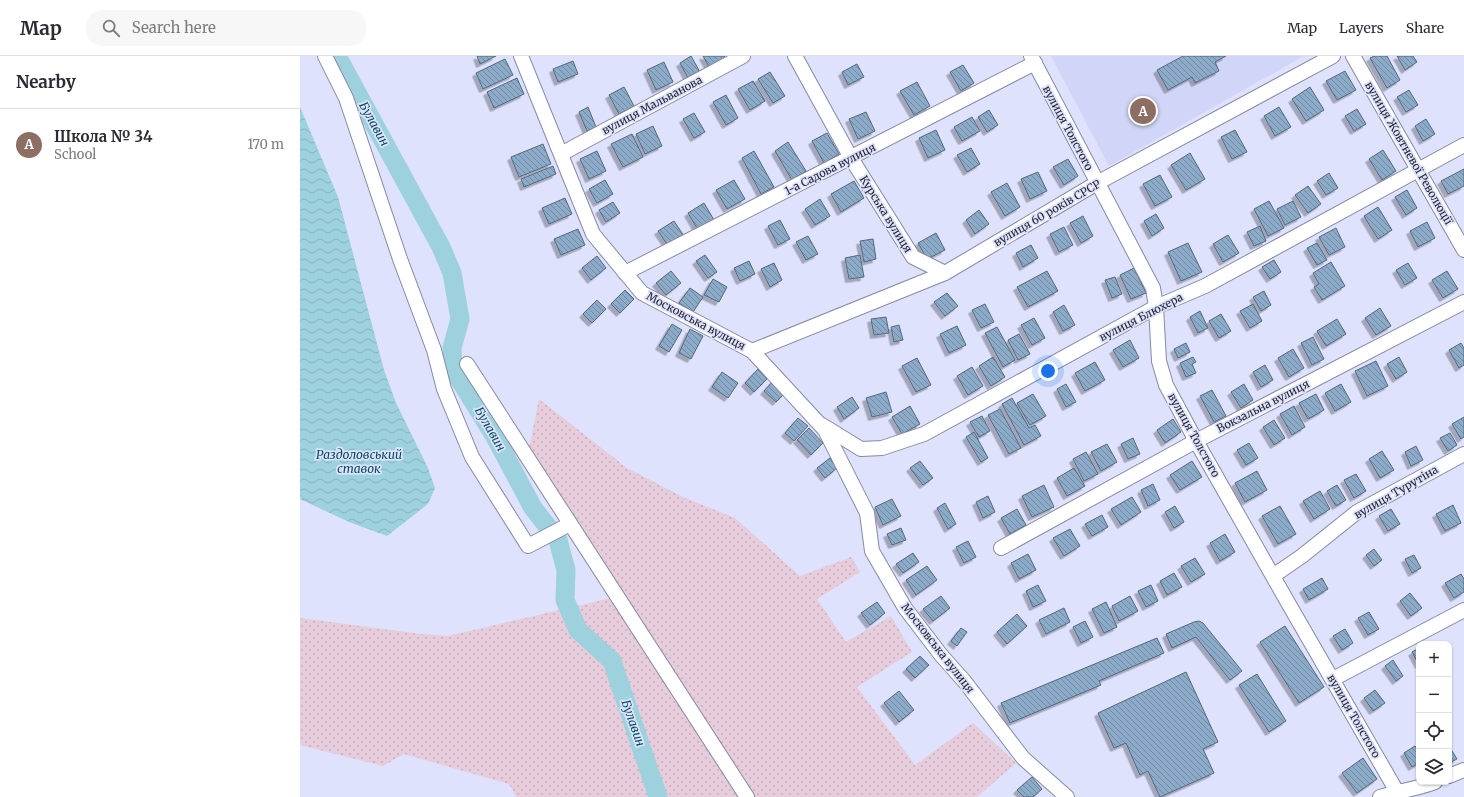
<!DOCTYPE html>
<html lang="en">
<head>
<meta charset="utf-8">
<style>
  :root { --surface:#fff; --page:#f7f7f7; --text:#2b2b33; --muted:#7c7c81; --line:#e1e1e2; --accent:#7c3aed }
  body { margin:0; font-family:Merriweather,serif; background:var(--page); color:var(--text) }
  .controls { position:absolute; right:12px; bottom:12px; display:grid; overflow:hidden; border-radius:8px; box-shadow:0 1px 3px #0004 }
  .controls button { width:36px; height:36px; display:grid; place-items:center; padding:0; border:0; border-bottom:1px solid var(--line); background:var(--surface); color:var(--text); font:20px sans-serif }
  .you { position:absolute; left:748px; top:315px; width:14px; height:14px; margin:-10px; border:3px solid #fff; border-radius:50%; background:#1a73e8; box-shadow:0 0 0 6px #1a73e833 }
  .badge { display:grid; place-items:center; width:26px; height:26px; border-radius:50%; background:var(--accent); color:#fff; font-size:13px; font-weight:700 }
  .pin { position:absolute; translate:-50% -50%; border:2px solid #fff; box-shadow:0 1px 4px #0006 }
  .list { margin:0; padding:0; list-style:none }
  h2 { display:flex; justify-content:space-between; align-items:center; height:52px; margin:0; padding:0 16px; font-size:17px }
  h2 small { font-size:13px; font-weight:400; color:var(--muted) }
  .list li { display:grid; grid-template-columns:26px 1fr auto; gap:12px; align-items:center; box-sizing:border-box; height:72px; padding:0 16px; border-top:1px solid var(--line) }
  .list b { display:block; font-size:15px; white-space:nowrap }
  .list p { margin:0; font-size:13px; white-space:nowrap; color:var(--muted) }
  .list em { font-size:13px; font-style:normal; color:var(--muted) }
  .icon { flex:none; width:22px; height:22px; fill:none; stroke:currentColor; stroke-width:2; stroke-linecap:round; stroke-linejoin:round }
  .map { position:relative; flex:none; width:1164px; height:741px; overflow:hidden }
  header { display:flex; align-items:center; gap:24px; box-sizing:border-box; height:56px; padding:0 20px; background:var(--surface); border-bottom:1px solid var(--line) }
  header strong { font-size:19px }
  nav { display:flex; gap:22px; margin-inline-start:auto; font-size:14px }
  .search { width:280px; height:36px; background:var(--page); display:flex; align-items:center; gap:10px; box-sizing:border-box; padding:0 14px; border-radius:16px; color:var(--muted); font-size:15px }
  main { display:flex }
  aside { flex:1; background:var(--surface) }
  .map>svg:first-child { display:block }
  .built { fill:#d1d6f8 }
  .grass { fill:url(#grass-dots) }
  .water { fill:url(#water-waves) }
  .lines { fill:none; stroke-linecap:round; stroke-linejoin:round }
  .river { stroke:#9dd1de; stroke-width:19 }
  .building { fill:url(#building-back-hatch); stroke:#54687b; filter:url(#shadow) }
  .minor-casing { stroke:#8689a2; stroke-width:16 }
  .minor { stroke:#fff; stroke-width:14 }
  .labels { text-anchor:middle; stroke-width:3.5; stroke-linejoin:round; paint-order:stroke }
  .street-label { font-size:11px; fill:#24252f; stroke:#dee2fd }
  .water-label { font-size:12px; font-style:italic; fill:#004d5a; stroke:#dee2fd }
</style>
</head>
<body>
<header>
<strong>Map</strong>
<div class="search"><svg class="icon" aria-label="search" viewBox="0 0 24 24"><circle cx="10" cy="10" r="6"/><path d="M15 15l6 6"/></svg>Search here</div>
<nav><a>Map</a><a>Layers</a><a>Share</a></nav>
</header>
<main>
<aside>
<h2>Nearby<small></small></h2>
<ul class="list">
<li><span class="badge" style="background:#8d6e63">A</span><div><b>Школа № 34</b><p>School</p></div><em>170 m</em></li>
</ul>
</aside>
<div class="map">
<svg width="1164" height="741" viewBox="0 0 1164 741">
  <defs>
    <pattern id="grass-dots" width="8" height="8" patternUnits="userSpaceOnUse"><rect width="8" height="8" fill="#e7ccdb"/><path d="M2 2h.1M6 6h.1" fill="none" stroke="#c6afbc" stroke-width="1.8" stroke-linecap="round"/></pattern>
    <pattern id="water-waves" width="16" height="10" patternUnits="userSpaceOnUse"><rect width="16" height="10" fill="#9dd1de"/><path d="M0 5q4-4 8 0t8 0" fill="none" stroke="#87b3bf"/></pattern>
    <pattern id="building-back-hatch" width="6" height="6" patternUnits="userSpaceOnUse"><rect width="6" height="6" fill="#8babc9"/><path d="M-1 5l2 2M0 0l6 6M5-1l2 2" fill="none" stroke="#718ba4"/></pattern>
    <filter id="shadow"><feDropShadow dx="-3.5" dy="3.5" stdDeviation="0" flood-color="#0004"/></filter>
  </defs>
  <rect width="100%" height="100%" fill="#dee2fd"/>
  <!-- built -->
  <polygon class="built" points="751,0 1004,0 809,110"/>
  <!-- grass -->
  <polygon class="grass" points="239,343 327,412 383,441 435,462 500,520 551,501 560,516 517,543 546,586 591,560 612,596 557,631 615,709 673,667 716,707 677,741 216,741 209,728 104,698 83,710 0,689 0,562 121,578 148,580 324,539 229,392"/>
  <!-- water -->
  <polygon class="water" points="0,51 38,141 84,314 96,347 128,412 135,432 128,448 87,480 49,466 0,443"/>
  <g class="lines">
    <!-- river -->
    <polyline class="river" points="37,0 141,191 152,217 160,263 152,292 153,313 194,379 233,452 258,484 266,514 265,544 278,574 312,605 358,741"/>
  </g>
  <!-- building -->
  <g class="building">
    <polygon points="177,0 196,0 180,8"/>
    <polygon points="391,0 400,16 388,22 380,7"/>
    <polygon points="403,0 424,0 425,1 409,11"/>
    <polygon points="883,0 926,0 915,6 919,15 895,27 892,21 868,34 857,14"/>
    <polygon points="1074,0 1087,0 1100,24 1087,32 1070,2"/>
    <polygon points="1097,0 1113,0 1117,6 1105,14"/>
    <polygon points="205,3 213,19 183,33 176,17"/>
    <polygon points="273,5 278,18 258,26 253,13"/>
    <polygon points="364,6 373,26 356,34 347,14"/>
    <polygon points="557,8 564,21 548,29 542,16"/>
    <polygon points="663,9 674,27 661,35 650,16"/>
    <polygon points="1045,15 1056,34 1037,44 1026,25"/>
    <polygon points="470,16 485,40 473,47 458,23"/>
    <polygon points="217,22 224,38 194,52 187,36"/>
    <polygon points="453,25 465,45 450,54 438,33"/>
    <polygon points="617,26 630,50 614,59 600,35"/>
    <polygon points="324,31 334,50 319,58 309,39"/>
    <polygon points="1010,31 1024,54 1006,65 992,43"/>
    <polygon points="1109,34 1118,49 1106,56 1097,41"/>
    <polygon points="426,39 438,62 426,69 413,46"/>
    <polygon points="288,51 296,71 287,75 279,56"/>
    <polygon points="979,51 991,71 975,80 964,60"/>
    <polygon points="1057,53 1066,68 1054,75 1045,60"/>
    <polygon points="689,54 698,69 687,76 678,61"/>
    <polygon points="566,56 575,75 558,83 549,63"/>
    <polygon points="394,57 405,76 394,82 383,63"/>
    <polygon points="672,61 680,75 662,85 654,71"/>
    <polygon points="1126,63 1135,78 1123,85 1115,70"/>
    <polygon points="353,70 362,90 345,98 336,78"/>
    <polygon points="636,74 645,94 628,102 619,82"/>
    <polygon points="935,74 947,96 932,103 921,81"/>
    <polygon points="527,77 539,98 524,107 512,85"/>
    <polygon points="332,78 343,101 323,111 311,88"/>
    <polygon points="488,86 506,115 492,124 475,95"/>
    <polygon points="243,88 251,108 219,121 211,101"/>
    <polygon points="671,92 680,108 667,116 657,99"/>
    <polygon points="1083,94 1096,115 1082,124 1069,103"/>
    <polygon points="297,95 306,115 289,123 280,103"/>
    <polygon points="454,95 474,131 461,138 442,102"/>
    <polygon points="890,97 905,123 886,134 871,109"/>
    <polygon points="768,103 778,120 764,129 753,111"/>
    <polygon points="253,110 256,118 224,131 221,123"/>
    <polygon points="1164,113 1164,130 1148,138 1141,125"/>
    <polygon points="738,116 747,135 730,143 721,123"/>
    <polygon points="1029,117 1038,132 1026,139 1017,125"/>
    <polygon points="860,119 872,141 855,150 843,128"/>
    <polygon points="305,124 313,138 297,147 289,133"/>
    <polygon points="434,124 445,143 427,153 416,134"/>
    <polygon points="554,125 564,142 541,156 531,138"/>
    <polygon points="707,127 720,151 705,160 691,136"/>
    <polygon points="1008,130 1021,148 1008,157 995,139"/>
    <polygon points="1107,134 1117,152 1106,159 1095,141"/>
    <polygon points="265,142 272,158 249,168 242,152"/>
    <polygon points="520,143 530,160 515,169 505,153"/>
    <polygon points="969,145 984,172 968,180 954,153"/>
    <polygon points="993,145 1001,161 985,169 977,153"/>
    <polygon points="313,146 320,157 306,166 299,154"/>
    <polygon points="404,147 414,164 398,174 388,157"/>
    <polygon points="1078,151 1092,174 1078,183 1064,160"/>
    <polygon points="679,154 689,168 675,178 666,164"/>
    <polygon points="856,158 864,172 852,180 844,165"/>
    <polygon points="783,160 793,180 781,187 770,167"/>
    <polygon points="480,164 490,183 478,189 468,170"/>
    <polygon points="374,165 384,180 369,191 358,175"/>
    <polygon points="1127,166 1135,182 1118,191 1110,175"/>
    <polygon points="960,170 966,185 954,190 947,176"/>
    <polygon points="764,171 773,189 759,196 750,178"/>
    <polygon points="1036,172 1045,191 1029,199 1019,181"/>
    <polygon points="278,173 285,189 261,199 254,183"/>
    <polygon points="636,177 645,194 627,203 618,187"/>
    <polygon points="928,179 939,197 923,206 913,188"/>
    <polygon points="508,180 518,198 506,204 496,186"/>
    <polygon points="573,183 576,203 564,206 560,185"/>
    <polygon points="888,187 902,216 881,225 868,196"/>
    <polygon points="1017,187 1027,204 1017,209 1007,192"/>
    <polygon points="731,189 738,202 723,211 716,197"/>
    <polygon points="405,199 417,216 408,222 396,205"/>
    <polygon points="560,199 564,221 549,223 545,202"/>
    <polygon points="297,200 306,212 291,224 282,212"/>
    <polygon points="974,204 981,216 970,223 962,211"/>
    <polygon points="449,205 455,218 440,225 434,212"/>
    <polygon points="1031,206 1045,230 1022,244 1014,231 1019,228 1013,217"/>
    <polygon points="474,207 482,224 470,231 461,213"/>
    <polygon points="1108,207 1117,222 1105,229 1096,214"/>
    <polygon points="834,212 846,237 831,243 820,219"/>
    <polygon points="371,215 381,227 366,239 356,227"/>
    <polygon points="747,215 758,235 728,251 717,231"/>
    <polygon points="1147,215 1158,233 1143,242 1132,224"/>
    <polygon points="815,221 822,238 812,242 805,224"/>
    <polygon points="413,223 427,231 419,246 404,239"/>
    <polygon points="390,232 403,241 393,256 379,247"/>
    <polygon points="325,234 334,243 320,257 311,248"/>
    <polygon points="964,235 971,249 961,255 953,241"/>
    <polygon points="647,237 658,250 645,260 634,246"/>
    <polygon points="297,244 306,253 292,267 283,258"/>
    <polygon points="685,248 694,266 681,272 672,254"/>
    <polygon points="953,248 962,265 950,272 940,255"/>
    <polygon points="764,249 775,269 763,275 753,256"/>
    <polygon points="1080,252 1091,270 1076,279 1065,262"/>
    <polygon points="900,255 908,272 898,277 890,261"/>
    <polygon points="921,258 931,275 919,282 909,265"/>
    <polygon points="586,261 589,277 574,279 571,263"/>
    <polygon points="734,262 745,282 732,289 721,269"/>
    <polygon points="1037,263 1046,278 1026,290 1017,275"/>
    <polygon points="372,268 382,274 369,296 359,290"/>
    <polygon points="599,269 603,284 594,286 591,271"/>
    <polygon points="657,270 666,289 649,297 640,278"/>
    <polygon points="697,271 715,304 703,311 685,277"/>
    <polygon points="390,273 403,280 391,303 379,297"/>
    <polygon points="719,278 730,298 718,304 708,284"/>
    <polygon points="1013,281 1024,303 1012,309 1001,287"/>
    <polygon points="830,284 839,302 823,311 813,294"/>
    <polygon points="886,287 890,296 878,302 874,293"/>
    <polygon points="1161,287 1164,292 1164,309 1159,312 1149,294"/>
    <polygon points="993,293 1004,312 989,321 978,302"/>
    <polygon points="693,301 705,321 691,330 679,310"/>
    <polygon points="893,301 896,306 892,308 896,317 886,321 880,307"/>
    <polygon points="1099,301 1107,316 1096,323 1087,308"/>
    <polygon points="617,302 631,329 616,336 602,310"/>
    <polygon points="1076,305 1088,330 1067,340 1055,315"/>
    <polygon points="795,306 805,324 785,335 775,317"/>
    <polygon points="965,309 973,324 961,331 953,316"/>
    <polygon points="672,311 683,330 668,339 657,320"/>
    <polygon points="458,313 467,323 454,336 445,327"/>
    <polygon points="422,316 438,327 428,342 412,331"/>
    <polygon points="474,324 486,336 476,346 464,335"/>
    <polygon points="766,328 776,346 766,351 757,333"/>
    <polygon points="944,328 953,344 941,352 931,336"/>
    <polygon points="1041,328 1051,346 1035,355 1025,337"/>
    <polygon points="912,334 926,360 914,366 900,340"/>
    <polygon points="586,336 592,356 572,361 566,342"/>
    <polygon points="733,338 746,360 730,369 717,347"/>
    <polygon points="1016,338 1024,354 1008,363 999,347"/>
    <polygon points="552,341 559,352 544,363 537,351"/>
    <polygon points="712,342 729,372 735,369 741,380 724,389 702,348"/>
    <polygon points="610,350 620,368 602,378 592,361"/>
    <polygon points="994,350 1005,371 992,379 980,358"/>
    <polygon points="700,353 721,392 709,398 688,359"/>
    <polygon points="682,360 690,375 679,381 670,366"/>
    <polygon points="1164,361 1164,381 1161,383 1152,368"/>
    <polygon points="498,362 508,370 494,385 485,377"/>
    <polygon points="873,363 881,376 865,387 857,374"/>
    <polygon points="974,364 985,382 974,389 963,371"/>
    <polygon points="509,372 523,387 511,399 497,384"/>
    <polygon points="674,376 688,402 681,406 666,381"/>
    <polygon points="1150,377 1157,389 1148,395 1140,382"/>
    <polygon points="833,382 840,398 828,403 821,388"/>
    <polygon points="949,387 958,402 946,409 937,394"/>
    <polygon points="807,388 817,406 801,415 791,396"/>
    <polygon points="1116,390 1123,404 1111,410 1105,396"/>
    <polygon points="1082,395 1094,414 1080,422 1069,403"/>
    <polygon points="786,396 798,418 784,425 773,403"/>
    <polygon points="530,402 537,412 525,422 517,412"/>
    <polygon points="620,405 633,422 623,429 610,412"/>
    <polygon points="892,405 902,421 880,434 870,419"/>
    <polygon points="774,412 785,430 767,440 757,422"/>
    <polygon points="957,415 967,434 945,446 935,427"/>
    <polygon points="1056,418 1066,435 1054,442 1044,424"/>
    <polygon points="853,428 860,444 848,450 841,434"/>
    <polygon points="744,429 754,451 732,461 722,440"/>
    <polygon points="1037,429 1046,444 1036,450 1027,435"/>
    <polygon points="1020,435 1030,453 1014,463 1003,445"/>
    <polygon points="688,440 695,456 683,462 676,446"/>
    <polygon points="832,441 841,456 821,469 811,453"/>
    <polygon points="592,443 601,460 583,469 575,451"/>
    <polygon points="645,447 656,468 648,473 637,452"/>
    <polygon points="1153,449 1161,467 1145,475 1136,458"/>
    <polygon points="875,450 884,466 874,472 865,456"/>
    <polygon points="980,450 996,478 978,488 962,460"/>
    <polygon points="717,453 726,469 710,478 701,462"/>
    <polygon points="1091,453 1100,468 1088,475 1079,460"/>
    <polygon points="802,459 808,471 792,480 785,468"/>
    <polygon points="601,472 606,484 592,489 587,478"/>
    <polygon points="770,473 780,490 764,500 753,482"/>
    <polygon points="925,478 935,496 920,505 910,487"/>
    <polygon points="668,485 676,501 664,507 656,491"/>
    <polygon points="1074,493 1082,504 1074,510 1066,499"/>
    <polygon points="613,497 619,506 603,517 596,508"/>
    <polygon points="728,498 736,514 719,523 711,507"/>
    <polygon points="1114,499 1121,512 1112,517 1105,503"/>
    <polygon points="895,502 905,518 891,526 881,510"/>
    <polygon points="627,510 637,524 616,539 606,524"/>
    <polygon points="874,517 882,531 867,539 860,525"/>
    <polygon points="1161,518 1164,523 1164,536 1154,542 1145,527"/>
    <polygon points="1022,522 1028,533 1009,544 1003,533"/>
    <polygon points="738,529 746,545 733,551 726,535"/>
    <polygon points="851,529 858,545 846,551 838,535"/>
    <polygon points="1110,537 1122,552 1111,560 1100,545"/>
    <polygon points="641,540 650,552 633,565 623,553"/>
    <polygon points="830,540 838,555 819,565 812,550"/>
    <polygon points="577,546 585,557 570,569 561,557"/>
    <polygon points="806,546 817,571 804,577 792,553"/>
    <polygon points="764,552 770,566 746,578 739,564"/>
    <polygon points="1069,556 1079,573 1068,579 1058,562"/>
    <polygon points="717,558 727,570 707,588 697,576"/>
    <polygon points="785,565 793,581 781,587 773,571"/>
    <polygon points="899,565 903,567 942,615 930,624 896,581 872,592 866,578 894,566"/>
    <polygon points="985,570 1024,631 999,647 960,586"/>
    <polygon points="661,572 667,576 657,590 651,585"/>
    <polygon points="1045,573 1053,587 1042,594 1033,580"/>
    <polygon points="857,582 864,597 799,625 801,629 710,667 701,647"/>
    <polygon points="1119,592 1119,609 1112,596"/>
    <polygon points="620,600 629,609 615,622 606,613"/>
    <polygon points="1093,604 1103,620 1096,625 1085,610"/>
    <polygon points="886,616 918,686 903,693 914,717 860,741 848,715 840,719 826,687 814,692 798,657"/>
    <polygon points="957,618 986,665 969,676 939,629"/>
    <polygon points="1075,634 1085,647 1073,655 1064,642"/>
    <polygon points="599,635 614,654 599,666 584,647"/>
    <polygon points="1115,690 1119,696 1119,707 1112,711 1104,697"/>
    <polygon points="1149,690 1157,703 1149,707"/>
    <polygon points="1063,702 1077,723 1057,737 1042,717"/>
    <polygon points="732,721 742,733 733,741 724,741 717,734"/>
  </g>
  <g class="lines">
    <defs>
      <g id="minor">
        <polyline points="25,0 46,42 100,203 134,294 144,333 172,401 228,490 270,468"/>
        <polyline points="221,0 293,178 342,237 452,295 525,374 567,457 572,495 605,552 641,599 665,626 723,702 767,741"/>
        <polyline points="495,0 551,102 613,201 645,217"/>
        <polyline points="731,0 853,232 856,251 859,305 866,329 896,385 987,545 1100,741"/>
        <polyline points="1053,0 1164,194"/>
        <polyline points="261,98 443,0"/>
        <polyline points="325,217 735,7"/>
        <polyline points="452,295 645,217 797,127 1033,0"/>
        <polyline points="167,308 447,741"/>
        <polyline points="522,369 561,393 582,392 624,378 834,263 856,251 905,230 1164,89"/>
        <polyline points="701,492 896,385 1164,246"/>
        <polyline points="973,520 1002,500 1057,456 1164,398"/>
        <polyline points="1033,623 1164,554"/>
        <polyline points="1149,720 1164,714"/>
        <path d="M1080,741C1098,735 1117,733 1135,726"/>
      </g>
    </defs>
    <!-- minor casing -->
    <use href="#minor" class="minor-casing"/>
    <!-- minor -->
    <use href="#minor" class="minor"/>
  </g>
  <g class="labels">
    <!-- street labels -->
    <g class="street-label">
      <text transform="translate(352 49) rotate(-28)" y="4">вулиця Мальванова</text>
      <text transform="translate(768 72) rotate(62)" y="4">вулиця Толстого</text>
      <text transform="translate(1109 97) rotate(60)" y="4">вулиця Жовтневої Революції</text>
      <text transform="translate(530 113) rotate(-27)" y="4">1-а Садова вулиця</text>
      <text transform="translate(747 157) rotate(-30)" y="4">вулиця 60 років СРСР</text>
      <text transform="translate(586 158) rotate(58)" y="4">Курська вулиця</text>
      <text transform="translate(841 261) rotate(-27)" y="4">вулиця Блюхера</text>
      <text transform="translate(396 265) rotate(28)" y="4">Московська вулиця</text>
      <text transform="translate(963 350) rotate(-27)" y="4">Вокзальна вулиця</text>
      <text transform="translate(894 379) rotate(61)" y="4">вулиця Толстого</text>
      <text transform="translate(1096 436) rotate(-30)" y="4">вулиця Турутіна</text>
      <text transform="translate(638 592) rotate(52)" y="4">Московська вулиця</text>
      <text transform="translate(1054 660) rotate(60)" y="4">вулиця Толстого</text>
    </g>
    <!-- water labels -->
    <g class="water-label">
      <text transform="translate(74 68) rotate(61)" y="4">Булавин</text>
      <text transform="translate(190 373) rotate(60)" y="4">Булавин</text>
      <text x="59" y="403">Раздоловський<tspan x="59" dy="14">ставок</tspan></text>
      <text transform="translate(333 667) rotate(71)" y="4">Булавин</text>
    </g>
  </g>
</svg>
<div class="controls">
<button>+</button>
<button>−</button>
<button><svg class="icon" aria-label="locate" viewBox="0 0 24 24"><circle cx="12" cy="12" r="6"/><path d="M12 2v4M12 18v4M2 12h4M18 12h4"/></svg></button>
<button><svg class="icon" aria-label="layers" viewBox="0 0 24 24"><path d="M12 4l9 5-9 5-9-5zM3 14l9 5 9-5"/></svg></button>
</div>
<div class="you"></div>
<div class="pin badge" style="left:843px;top:55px;background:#8d6e63">A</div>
</div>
</main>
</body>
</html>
